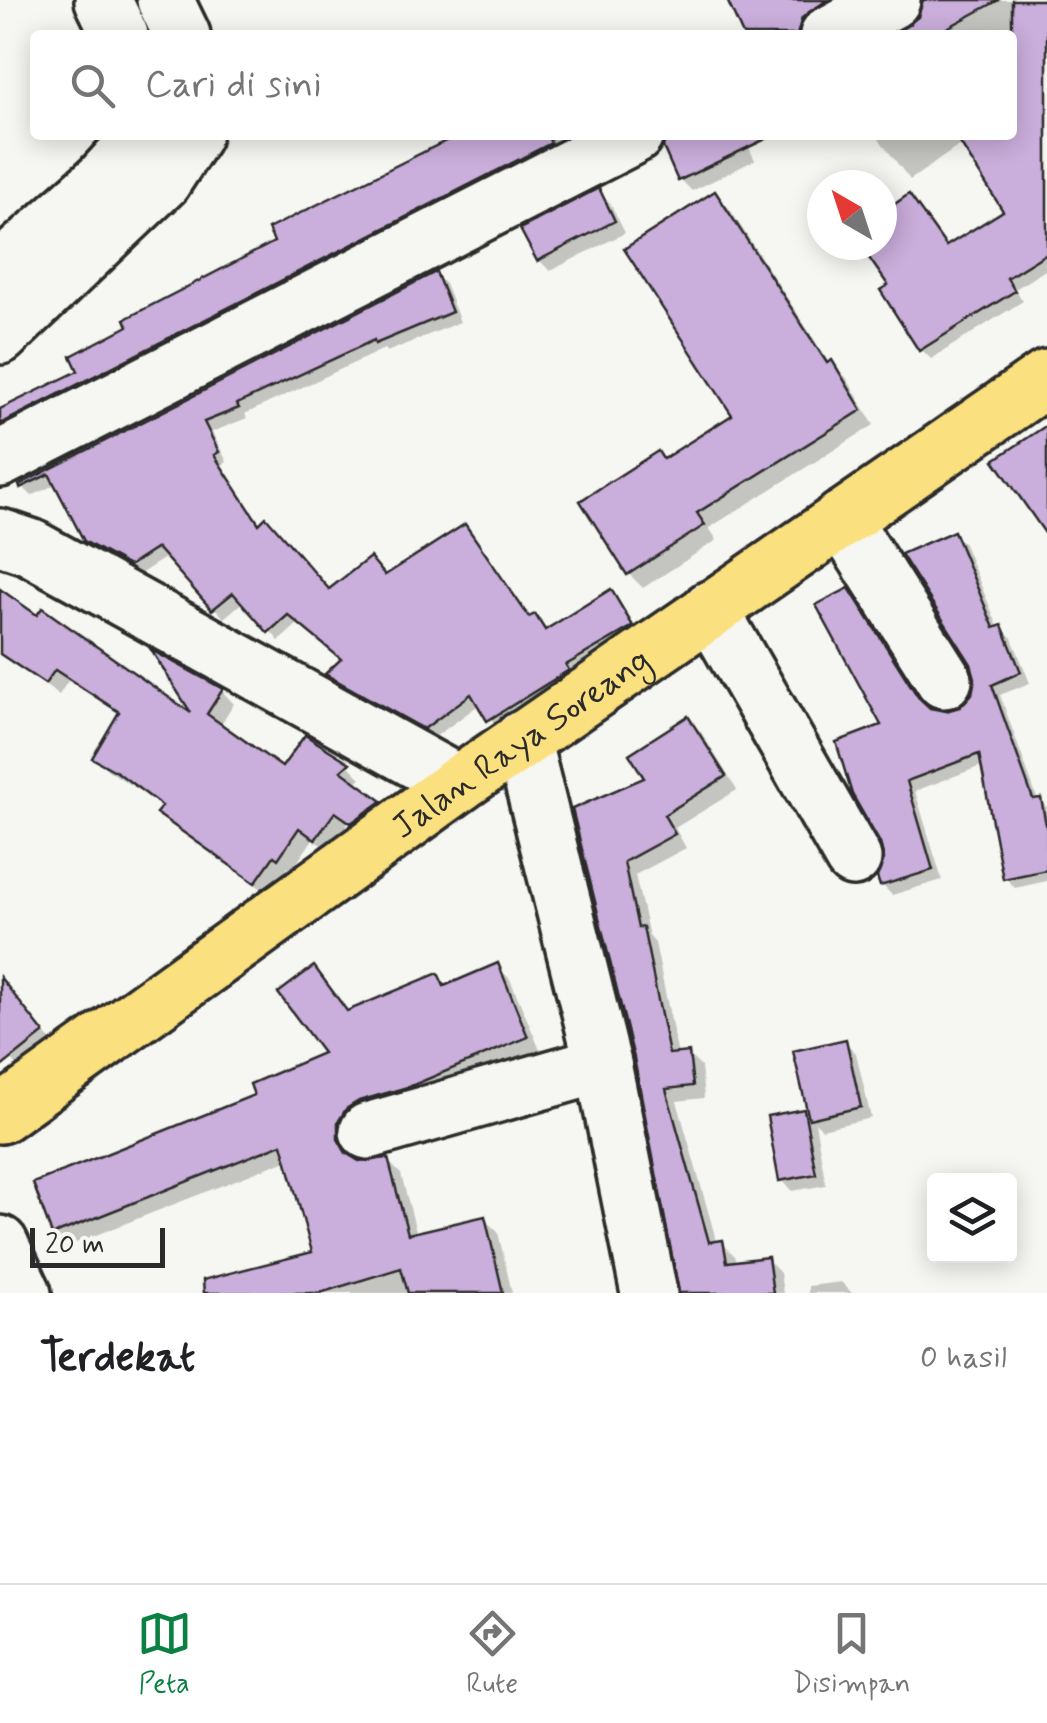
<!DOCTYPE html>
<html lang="id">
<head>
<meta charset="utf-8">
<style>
  :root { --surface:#fff; --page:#f6f6f6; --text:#202124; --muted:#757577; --line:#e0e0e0; --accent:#0b8043 }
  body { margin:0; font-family:Mynerve,sans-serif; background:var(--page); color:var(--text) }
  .controls { position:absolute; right:30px; bottom:30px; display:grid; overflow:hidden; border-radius:10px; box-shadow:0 5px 25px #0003 }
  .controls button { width:90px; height:90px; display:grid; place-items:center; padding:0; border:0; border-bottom:2px solid var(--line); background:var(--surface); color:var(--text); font:50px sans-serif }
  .compass { position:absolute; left:807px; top:170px; width:90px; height:90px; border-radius:50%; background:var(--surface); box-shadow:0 5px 25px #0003; rotate:321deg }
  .scale { position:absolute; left:30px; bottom:25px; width:135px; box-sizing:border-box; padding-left:10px; border:5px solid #2b2b2b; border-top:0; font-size:28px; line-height:35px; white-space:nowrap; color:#2b2b2b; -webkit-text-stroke:8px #f6f6f2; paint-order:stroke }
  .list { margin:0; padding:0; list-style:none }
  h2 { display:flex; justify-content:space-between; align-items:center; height:130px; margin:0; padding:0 40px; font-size:42px }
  h2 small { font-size:32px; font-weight:400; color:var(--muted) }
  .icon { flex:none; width:55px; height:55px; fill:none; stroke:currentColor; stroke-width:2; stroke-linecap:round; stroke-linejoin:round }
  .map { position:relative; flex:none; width:1047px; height:1293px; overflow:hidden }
  .search { position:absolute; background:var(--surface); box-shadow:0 5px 25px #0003; left:30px; right:30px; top:30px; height:110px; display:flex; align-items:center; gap:25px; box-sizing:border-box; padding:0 35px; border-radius:10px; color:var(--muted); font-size:38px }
  .sheet { height:290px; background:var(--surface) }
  nav { display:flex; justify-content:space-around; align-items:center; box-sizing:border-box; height:140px; border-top:2px solid var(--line); background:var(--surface); font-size:28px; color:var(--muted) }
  nav a { display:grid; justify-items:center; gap:5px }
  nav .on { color:var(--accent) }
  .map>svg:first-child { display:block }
  .shadow { fill:#0003 }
  .building { fill:#caaedb; stroke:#2b2b2b; stroke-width:2.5 }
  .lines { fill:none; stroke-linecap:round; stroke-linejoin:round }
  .minor-casing { stroke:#2b2b2b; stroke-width:62 }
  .major-casing { stroke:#2b2b2b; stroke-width:62 }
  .minor { stroke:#f6f6f2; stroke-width:55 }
  .major { stroke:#fbe080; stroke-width:55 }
  .labels { text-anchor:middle; stroke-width:9; stroke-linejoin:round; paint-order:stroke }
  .street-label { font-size:35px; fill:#2b2b2b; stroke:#f6f6f2 }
</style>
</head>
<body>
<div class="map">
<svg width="1047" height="1293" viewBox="0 0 1047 1293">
  <rect width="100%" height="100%" fill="#f6f6f2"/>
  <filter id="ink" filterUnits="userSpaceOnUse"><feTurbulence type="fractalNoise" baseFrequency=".01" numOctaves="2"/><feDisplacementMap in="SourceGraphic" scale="20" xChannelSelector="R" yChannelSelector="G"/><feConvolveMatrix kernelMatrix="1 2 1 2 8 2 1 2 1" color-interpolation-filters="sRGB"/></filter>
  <g filter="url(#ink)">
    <!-- shadow -->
    <g class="shadow">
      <polygon points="730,0 855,0 814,13 765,35 748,35"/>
      <polygon points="925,0 1047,0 1047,269 1015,289 1023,301 931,359 921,349 891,286 863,245 882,245 882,216 909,197 947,248 1006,212 963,143 910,180 876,135 1012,135 1012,35 898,35 920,18"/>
      <polygon points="464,135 597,135 0,440 0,412 82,372 277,243"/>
      <polygon points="681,135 743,135 755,160 692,191 680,179"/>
      <polygon points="598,192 610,203 625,233 550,271 539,260 524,230"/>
      <polygon points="715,194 729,208 830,364 846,377 874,425 709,528 717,540 643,588 629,574 664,461 735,416"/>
      <polygon points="435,275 445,284 460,322 387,352 384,349 245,414 247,418 212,432 227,462 222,465 261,525 330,591 386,578 464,527 531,619 535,617 548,631 611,592 620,602 641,636 499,729 480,704 435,737 338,683 329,674 344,660 299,623 279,641 244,601 224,618 168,556 140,574 97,551 87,540 56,484 32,496 22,486"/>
      <polygon points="954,534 964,544 999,629 1002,628 1012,638 1030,683 1000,695 1038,801 1047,807 1047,881 1015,888 1005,877 984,765 915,791 942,880 892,895 882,885 887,859 885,727 848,591 858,601 926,707 946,714 961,709 974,695 978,678"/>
      <polygon points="0,592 200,722 159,657 222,691 234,704 220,726 282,770 305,738 348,765 361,778 354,784 393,815 365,835 348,823 329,851 313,839 292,870 288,867 269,894 172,826 160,813 164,807 108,770 95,758 120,714 68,681 59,695 0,655"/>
      <polygon points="688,719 701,732 737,790 675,828 686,848 635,875 649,936 655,943 678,1055 688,1054 701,1067 704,1098 677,1101 717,1243 722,1243 735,1256 737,1263 767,1259 780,1273 783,1293 682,1293 636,1057 575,810 648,780"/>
      <polygon points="497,966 510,979 540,1050 425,1098 350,1136 350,1156 359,1164 387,1160 401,1174 417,1235 484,1219 498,1232 512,1293 203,1293 201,1283 315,1254 289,1159 68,1246 55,1233 327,1054 314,969 349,1013 437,976 448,986"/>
      <polygon points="0,978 53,1044 21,1070 0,1047"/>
      <polygon points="845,1042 856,1053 871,1118 822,1129 815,1122 826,1185 792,1191 781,1180 804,1112 811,1120 796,1053"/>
      <polygon points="841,1282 852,1293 808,1293 808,1286"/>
    </g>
    <!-- building -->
    <g class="building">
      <polygon points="727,0 827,0 802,18 797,35 743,35"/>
      <polygon points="923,0 999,0 934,35 893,35 918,17"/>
      <polygon points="1012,0 1047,0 1047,253 1007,278 1015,291 919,351 880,290 888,285 860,245 882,245 882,213 909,194 946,246 1003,211 955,135 1012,135"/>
      <polygon points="458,135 547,135 551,143 0,424 0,409 78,371 71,356 128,326 125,319 274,242 268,229"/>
      <polygon points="666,135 774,135 678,181 663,147"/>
      <polygon points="599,188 615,221 537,261 520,229"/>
      <polygon points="715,191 827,363 832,360 862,410 697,513 705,525 627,575 580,501 658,451 663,459 732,415 624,249"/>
      <polygon points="436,272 452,312 375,344 374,340 237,404 239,408 204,422 219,452 214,455 259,524 266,517 329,589 370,557 385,575 465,524 529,617 535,614 545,630 611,589 633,626 566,665 569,670 487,721 471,694 424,729 325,674 341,659 288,615 268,633 233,593 212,610 157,548 129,566 84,541 49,474 20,488 19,485"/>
      <polygon points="1047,425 1047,536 994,460"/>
      <polygon points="954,531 994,628 1002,625 1021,672 992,685 1033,799 1041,798 1047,830 1047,870 1003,879 979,754 907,781 933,870 880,886 877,877 884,859 880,843 852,794 836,742 881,725 816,605 849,588 918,697 930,708 946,711 960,707 972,694 975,678 971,664 901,554"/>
      <polygon points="0,589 37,615 42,608 191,713 151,650 223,689 207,714 282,767 305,735 350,763 341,771 382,801 351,823 335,812 315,840 299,828 278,859 274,856 255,883 156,813 162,806 117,772 92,758 119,712 55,670 45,684 0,654"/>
      <polygon points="688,716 726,776 664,815 675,834 624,862 638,928 643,927 669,1054 689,1052 693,1086 666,1089 709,1242 723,1240 727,1262 768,1257 773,1293 679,1293 634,1058 572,809 644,778 629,754"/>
      <polygon points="498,963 528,1037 411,1086 359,1101 346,1109 338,1122 338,1139 346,1153 359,1161 388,1158 408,1234 485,1216 503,1293 408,1293 401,1268 320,1293 204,1293 203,1280 312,1252 282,1144 52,1235 33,1183 254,1095 250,1084 323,1053 278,993 314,966 347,1011 438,973 444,986"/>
      <polygon points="0,977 44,1033 0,1068"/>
      <polygon points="846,1039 861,1107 809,1119 793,1051"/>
      <polygon points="804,1109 816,1174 779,1181 767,1116"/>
    </g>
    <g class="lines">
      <defs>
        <g id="minor">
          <polyline points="103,0 120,35"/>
          <polyline points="165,0 182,35"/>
          <polyline points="828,35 892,0"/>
          <polyline points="0,271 102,180 143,135"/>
          <polyline points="0,336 163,181 193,135"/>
          <polyline points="0,459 635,135"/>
          <polyline points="842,519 944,680"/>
          <polyline points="0,537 30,547 459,784"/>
          <polyline points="710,609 853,858"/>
          <polyline points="522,739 603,1064 649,1293"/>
          <polyline points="368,1131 603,1064"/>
          <polyline points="0,1244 23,1293"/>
        </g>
        <g id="major">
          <path id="s1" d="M0,1115L459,784L1047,378"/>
        </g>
      </defs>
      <!-- minor casing -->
      <use href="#minor" class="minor-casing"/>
      <!-- major casing -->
      <use href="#major" class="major-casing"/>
      <!-- minor -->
      <use href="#minor" class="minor"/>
      <!-- major -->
      <use href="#major" class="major"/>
    </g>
  </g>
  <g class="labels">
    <!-- street labels -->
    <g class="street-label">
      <text dy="12" stroke="none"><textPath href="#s1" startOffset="640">Jalan Raya Soreang</textPath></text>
    </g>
  </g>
</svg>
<div class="controls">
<button><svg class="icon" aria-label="layers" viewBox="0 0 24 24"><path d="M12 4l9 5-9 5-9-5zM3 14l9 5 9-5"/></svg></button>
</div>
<svg class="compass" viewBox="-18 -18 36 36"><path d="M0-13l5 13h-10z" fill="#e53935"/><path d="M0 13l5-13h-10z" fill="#757577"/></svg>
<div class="scale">20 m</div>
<div class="search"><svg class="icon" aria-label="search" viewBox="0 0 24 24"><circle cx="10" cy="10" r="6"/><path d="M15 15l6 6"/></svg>Cari di sini</div>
</div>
<section class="sheet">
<h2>Terdekat<small>0 hasil</small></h2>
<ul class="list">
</ul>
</section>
<nav>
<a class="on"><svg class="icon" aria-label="map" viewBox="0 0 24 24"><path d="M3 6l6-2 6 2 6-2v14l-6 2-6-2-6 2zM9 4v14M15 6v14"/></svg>Peta</a>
<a><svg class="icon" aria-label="directions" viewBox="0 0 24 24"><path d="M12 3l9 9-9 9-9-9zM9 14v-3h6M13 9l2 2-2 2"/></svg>Rute</a>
<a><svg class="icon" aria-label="saved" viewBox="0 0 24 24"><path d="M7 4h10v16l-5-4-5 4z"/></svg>Disimpan</a>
</nav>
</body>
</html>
